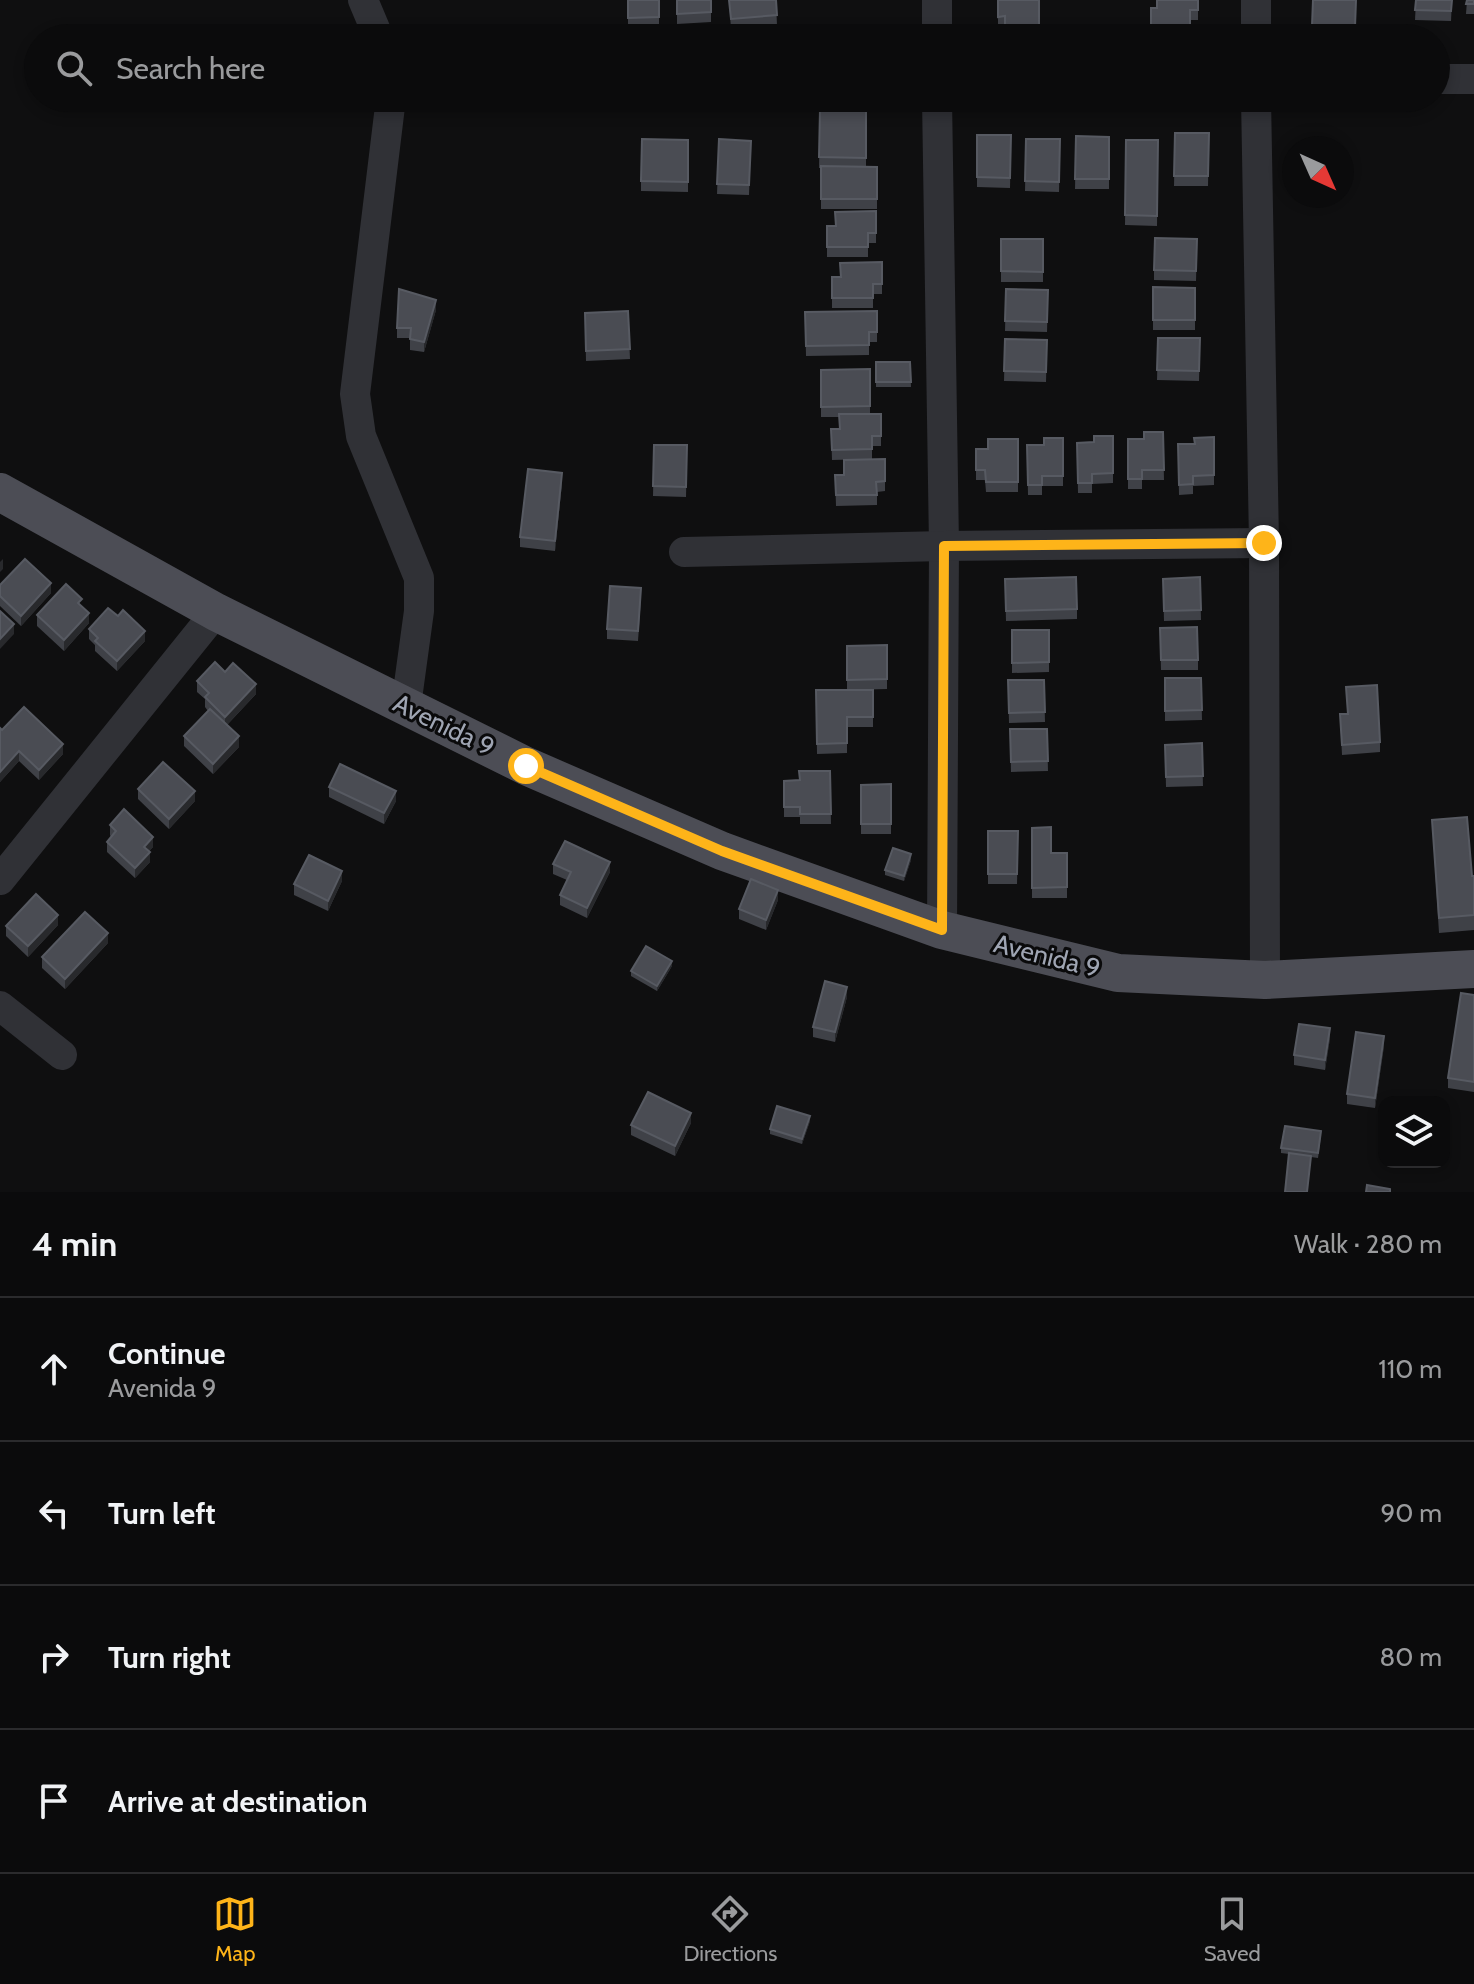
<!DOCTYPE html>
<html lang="en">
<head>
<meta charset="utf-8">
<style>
  :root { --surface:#0b0b0c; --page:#19191a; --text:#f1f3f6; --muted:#9a9b9d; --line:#2b2b2d; --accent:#feb419 }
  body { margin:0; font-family:Cabin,sans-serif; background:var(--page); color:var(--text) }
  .controls { position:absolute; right:24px; bottom:24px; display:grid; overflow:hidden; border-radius:16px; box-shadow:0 4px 12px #0003 }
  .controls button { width:72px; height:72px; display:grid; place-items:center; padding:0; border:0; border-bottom:2px solid var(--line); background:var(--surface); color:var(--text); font:40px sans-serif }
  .compass { position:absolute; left:1282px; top:136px; width:72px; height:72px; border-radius:50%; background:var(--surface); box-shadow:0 4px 12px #0003; rotate:135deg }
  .stop { position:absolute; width:24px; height:24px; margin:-18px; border:6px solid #feb419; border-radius:50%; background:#fff }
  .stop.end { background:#feb419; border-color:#fff; box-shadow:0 2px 8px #0008 }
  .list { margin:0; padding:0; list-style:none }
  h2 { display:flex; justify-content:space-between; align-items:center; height:104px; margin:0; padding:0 32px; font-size:34px }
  h2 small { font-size:26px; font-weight:400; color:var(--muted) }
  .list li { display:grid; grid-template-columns:52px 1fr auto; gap:24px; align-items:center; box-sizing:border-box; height:144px; padding:0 32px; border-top:2px solid var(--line) }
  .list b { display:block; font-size:30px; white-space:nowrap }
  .list p { margin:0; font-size:26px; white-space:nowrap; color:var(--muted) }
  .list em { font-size:26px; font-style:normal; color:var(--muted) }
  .icon { flex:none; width:44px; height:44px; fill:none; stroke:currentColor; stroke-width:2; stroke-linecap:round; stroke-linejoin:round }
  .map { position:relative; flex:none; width:1474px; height:1192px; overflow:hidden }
  .search { position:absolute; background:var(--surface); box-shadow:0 4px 12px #0003; left:24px; right:24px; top:24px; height:88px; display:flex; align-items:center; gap:20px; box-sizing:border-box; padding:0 28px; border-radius:44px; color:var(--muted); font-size:30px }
  .sheet { height:680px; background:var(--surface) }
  nav { display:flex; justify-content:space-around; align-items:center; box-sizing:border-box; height:112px; border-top:2px solid var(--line); background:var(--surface); font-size:22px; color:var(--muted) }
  nav a { display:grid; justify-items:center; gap:4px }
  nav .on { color:var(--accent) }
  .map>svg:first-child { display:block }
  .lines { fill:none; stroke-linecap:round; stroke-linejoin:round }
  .minor { stroke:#303136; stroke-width:30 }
  .major { stroke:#4c4d55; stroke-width:38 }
  .wall { fill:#3f4147 }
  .shaded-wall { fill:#28292c }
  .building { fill:#4a4c53; stroke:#575a62; stroke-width:2 }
  .route { stroke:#feb419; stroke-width:10 }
  .labels { text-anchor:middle; stroke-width:6; stroke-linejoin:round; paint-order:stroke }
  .street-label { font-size:26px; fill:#9fa5b3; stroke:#0a0a0b }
</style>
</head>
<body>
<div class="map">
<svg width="1474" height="1192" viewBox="0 0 1474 1192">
  <rect width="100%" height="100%" fill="#0f0f10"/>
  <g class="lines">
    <!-- minor -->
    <g class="minor">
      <polyline points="363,0 379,38"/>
      <polyline points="1256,0 1256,38"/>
      <polyline points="937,38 937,0"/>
      <polyline points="1436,79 1474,79"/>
      <polyline points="391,98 355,394 361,436 419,578 419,611 406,706"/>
      <polyline points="937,98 944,546 942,930"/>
      <polyline points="1256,98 1264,543 1265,980"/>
      <polyline points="684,552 944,546 1264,543"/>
      <polyline points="0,880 216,612"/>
      <polyline points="0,1006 62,1055"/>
    </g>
    <!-- major -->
    <polyline class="major" points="0,492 216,612 526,766 722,851 942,930 1118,973 1265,980 1474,969"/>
  </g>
  <!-- wall -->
  <g class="wall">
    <polygon points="628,0 659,0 659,27 628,28"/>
    <polygon points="677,0 711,0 711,22 677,24"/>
    <polygon points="729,0 776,0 777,26 731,29"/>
    <polygon points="998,0 1039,0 1039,38 1005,38 1005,26 998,27"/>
    <polygon points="1198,0 1198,20 1190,20 1190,35 1151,36 1151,8 1157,8"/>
    <polygon points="1313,0 1356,0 1355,37 1312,36"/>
    <polygon points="1416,0 1452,0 1451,21 1415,20"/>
    <polygon points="1467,0 1474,0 1474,14 1466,14"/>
    <polygon points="820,109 866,109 866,167 877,167 877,209 821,209 821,168 819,168"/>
    <polygon points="1175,133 1209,133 1208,186 1174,186"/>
    <polygon points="977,135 1011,135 1010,188 977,187"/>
    <polygon points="1076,136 1109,137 1109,189 1075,189"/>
    <polygon points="719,139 751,141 749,195 717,194"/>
    <polygon points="1026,139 1060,139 1059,192 1025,191"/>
    <polygon points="688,140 688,192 641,191 641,181"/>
    <polygon points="1126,140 1158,140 1157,226 1125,225"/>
    <polygon points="876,211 876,243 868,243 868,257 827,257 827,226 835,226"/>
    <rect x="1001" y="239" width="42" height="43"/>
    <polygon points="1197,239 1196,281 1154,280 1154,270"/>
    <polygon points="882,262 882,294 873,294 873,308 832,308 832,277 840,277"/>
    <polygon points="1153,287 1195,288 1195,330 1153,330"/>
    <polygon points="1006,289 1048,290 1047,332 1005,331"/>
    <polygon points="436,310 424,352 410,350 410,338 397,338 397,328"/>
    <polygon points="628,311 630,359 586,361 585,313"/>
    <polygon points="877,311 877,342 869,342 869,355 806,356 805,312"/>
    <polygon points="1158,338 1200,338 1199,381 1157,380"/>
    <polygon points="1005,339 1047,340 1046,382 1004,381"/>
    <polygon points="876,362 910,362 911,387 876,387"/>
    <polygon points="870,369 870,414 881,414 881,446 872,446 872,459 832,460 831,429 839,429 839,417 821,417 821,370"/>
    <polygon points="1163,432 1164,480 1142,480 1142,489 1128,489 1128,439 1144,439"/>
    <polygon points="1113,436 1113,483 1092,484 1092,493 1078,493 1077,443 1094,442"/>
    <polygon points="1214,437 1214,485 1193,486 1193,494 1179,495 1178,444 1195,444"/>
    <polygon points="1063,438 1063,486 1042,486 1042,495 1028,495 1027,445 1044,445"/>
    <polygon points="1018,439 1018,492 986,492 985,480 976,480 976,449 988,449"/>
    <polygon points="654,445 687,445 686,497 653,496"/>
    <polygon points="885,459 885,491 877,492 877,505 836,506 835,475 844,475"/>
    <polygon points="562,483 555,551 520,547 520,537"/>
    <polygon points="1200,577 1201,620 1164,621 1163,579"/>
    <polygon points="1005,579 1077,609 1077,619 1006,621"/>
    <polygon points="0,585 51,593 21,626 0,606"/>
    <polygon points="641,598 638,641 607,639 607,629"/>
    <polygon points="82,606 89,623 64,651 37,626 37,615"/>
    <polygon points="1160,628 1198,660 1198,670 1161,670"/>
    <polygon points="89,629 145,641 117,671 95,651 95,645 89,639"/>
    <polygon points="1012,630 1049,630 1049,672 1012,673"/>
    <polygon points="887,645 887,689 848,690 873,690 873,727 847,727 847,753 817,754 816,690 847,690 847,646"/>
    <polygon points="225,672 256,694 227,725 239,747 213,774 184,746 184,736 208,711 205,707 205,699 197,692 197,681"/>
    <polygon points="1165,678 1201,678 1202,720 1165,721"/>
    <polygon points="1008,680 1044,680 1045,722 1009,723"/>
    <polygon points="1346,687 1380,742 1380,752 1342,755 1340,714 1348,714"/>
    <polygon points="0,728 2,730 63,754 39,780 19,761 0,782"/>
    <polygon points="1010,729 1047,729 1048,771 1011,772"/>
    <polygon points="1202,743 1203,786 1166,787 1165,745"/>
    <polygon points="830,771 831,824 800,824 800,817 784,817 784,781 800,780"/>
    <polygon points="891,784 891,834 861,834 861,785"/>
    <polygon points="329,787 396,801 384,824 329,797"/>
    <polygon points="138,789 195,801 169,829 138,799"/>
    <polygon points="1432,820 1472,876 1474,876 1474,930 1439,933"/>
    <polygon points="110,825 153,847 149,851 150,862 135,878 107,852 107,842 111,837 110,835"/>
    <polygon points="1032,828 1051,853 1067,853 1067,898 1032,898"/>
    <polygon points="988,831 1018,831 1017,884 988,884"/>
    <polygon points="911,860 904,881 885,875 885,870"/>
    <polygon points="553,864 610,872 587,918 560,905 560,895 567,880 553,874"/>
    <polygon points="342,881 328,911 294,895 294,884"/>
    <polygon points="778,900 766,930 739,919 739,909"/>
    <polygon points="58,925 28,957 6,936 6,926"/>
    <polygon points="108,943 65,989 42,968 42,957"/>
    <polygon points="672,966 657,991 631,976 631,971"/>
    <polygon points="1474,995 1474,1092 1448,1088 1448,1078"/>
    <polygon points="847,997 835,1042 813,1037 813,1027"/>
    <polygon points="1330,1038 1325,1070 1294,1065 1294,1055"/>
    <polygon points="1384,1046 1375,1108 1347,1104 1347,1094"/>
    <polygon points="810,1121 802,1144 770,1134 770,1129"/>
    <polygon points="691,1123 675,1156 631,1135 631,1125"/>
    <polygon points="1321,1136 1318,1158 1311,1157 1311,1166 1289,1154 1281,1153 1281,1148"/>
  </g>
  <!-- shaded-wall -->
  <g class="shaded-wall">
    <polygon points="436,300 436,310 424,352 424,342"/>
    <polygon points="562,473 562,483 555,551 555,541"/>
    <polygon points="3,559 3,569 0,572 0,562"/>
    <polygon points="51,583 51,593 21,626 21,616"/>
    <polygon points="89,613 89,623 64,651 64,640"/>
    <polygon points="14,624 14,634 0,649 0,639"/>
    <polygon points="145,631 145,641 117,671 117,661"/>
    <polygon points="256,684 256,694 225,727 225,717"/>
    <polygon points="239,736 239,747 213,774 213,764"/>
    <polygon points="63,744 63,754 39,780 39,770"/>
    <polygon points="19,751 19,761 0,782 0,772"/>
    <polygon points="195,791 195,801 169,829 169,819"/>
    <polygon points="396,791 396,801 384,824 384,813"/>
    <polygon points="153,837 153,847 144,857 144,847"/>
    <polygon points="150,852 150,862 135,878 135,868"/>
    <polygon points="911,854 911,860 904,881 904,876"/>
    <polygon points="610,862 610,872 587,918 587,908"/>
    <polygon points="342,871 342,881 328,911 328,901"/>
    <polygon points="778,890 778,900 766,930 766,920"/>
    <polygon points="58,915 58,925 28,957 28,946"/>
    <polygon points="108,933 108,943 65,989 65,979"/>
    <polygon points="672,961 672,966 657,991 657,986"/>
    <polygon points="847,987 847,997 835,1042 835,1032"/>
    <polygon points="1330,1028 1330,1038 1325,1070 1325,1060"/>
    <polygon points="1384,1036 1384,1046 1375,1108 1375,1098"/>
    <polygon points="691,1113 691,1123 675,1156 675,1146"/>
    <polygon points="810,1116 810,1121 802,1144 802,1139"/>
  </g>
  <!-- building -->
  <g class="building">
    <polygon points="628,0 659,0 659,17 628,18"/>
    <polygon points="677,0 711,0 711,12 677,14"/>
    <polygon points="729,0 776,0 777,15 731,19"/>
    <polygon points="998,0 1039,0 1039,31 1005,31 1005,16 998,17"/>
    <polygon points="1157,0 1198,0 1198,10 1190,10 1190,25 1151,26 1151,8 1157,8"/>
    <polygon points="1313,0 1356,0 1355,27 1312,26"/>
    <polygon points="1416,0 1452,0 1451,11 1415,10"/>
    <polygon points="1467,0 1474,0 1474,4 1466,4"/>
    <polygon points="491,30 523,30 523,38 492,38"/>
    <polygon points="820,109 866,109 866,158 819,157"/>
    <polygon points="1175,133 1209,133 1208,176 1174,176"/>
    <polygon points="977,135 1011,135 1010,178 977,177"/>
    <polygon points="1076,136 1109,137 1109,179 1075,179"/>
    <polygon points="642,139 688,140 688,182 641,181"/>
    <polygon points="719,139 751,141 749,185 717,184"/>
    <polygon points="1026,139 1060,139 1059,182 1025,181"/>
    <polygon points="1126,140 1158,140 1157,216 1125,215"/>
    <polygon points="821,166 877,167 877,199 821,199"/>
    <polygon points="876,211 876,233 868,233 868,247 827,247 827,226 836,226 835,212"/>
    <polygon points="1155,238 1197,239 1196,271 1154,270"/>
    <polygon points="1001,239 1043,239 1043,272 1001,271"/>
    <polygon points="882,262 882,284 873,284 873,298 832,298 832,277 841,277 840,263"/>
    <polygon points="1153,287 1195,288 1195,320 1153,320"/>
    <polygon points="399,289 436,300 424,342 410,339 411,328 397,328"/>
    <polygon points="1006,289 1048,290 1047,322 1005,321"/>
    <polygon points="628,311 630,349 586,351 585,313"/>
    <polygon points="877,311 877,332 869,332 869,345 806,346 805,312"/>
    <polygon points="1158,338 1200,338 1199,371 1157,370"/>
    <polygon points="1005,339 1047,340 1046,372 1004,371"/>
    <polygon points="876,362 910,362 911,382 876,382"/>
    <polygon points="870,369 870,406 821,407 821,370"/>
    <polygon points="839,414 881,414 881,436 872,436 872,449 832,450 831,429 840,429"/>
    <polygon points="1144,432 1163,432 1164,470 1142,470 1142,479 1128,479 1128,439 1144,439"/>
    <polygon points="1094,436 1113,436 1113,473 1092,474 1092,483 1078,483 1077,443 1094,442"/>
    <polygon points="1214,437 1214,475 1193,476 1193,484 1179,485 1178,444 1195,444 1194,438"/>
    <polygon points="1044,438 1063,438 1063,476 1042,476 1042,485 1028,485 1027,445 1044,445"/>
    <polygon points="988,439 1018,439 1018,482 986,482 985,470 976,470 976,449 988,449"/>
    <polygon points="654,445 687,445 686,487 653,486"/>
    <polygon points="885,459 885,481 876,482 877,495 836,495 835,475 844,475 844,460"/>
    <polygon points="528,469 562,473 555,541 520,537"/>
    <polygon points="25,559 51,583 21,616 0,596 0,585"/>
    <polygon points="1076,577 1077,609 1006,611 1005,579"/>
    <polygon points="1200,577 1201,610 1164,611 1163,579"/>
    <polygon points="66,584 82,599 78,603 89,613 64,640 37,615"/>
    <polygon points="610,586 641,588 638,631 607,629"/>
    <polygon points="108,608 118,616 123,610 145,631 117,661 95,641 98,638 89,629"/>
    <polygon points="0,611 14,624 0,639"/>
    <polygon points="1197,627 1198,660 1161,660 1160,628"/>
    <polygon points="1012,630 1049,630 1049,662 1012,663"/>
    <polygon points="887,645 887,679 847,680 847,646"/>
    <polygon points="215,662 225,672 233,663 256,684 225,717 205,697 209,693 197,681"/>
    <polygon points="1165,678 1201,678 1202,710 1165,711"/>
    <polygon points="1008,680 1044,680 1045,712 1009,713"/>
    <polygon points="1377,685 1380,742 1342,745 1340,714 1348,714 1346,687"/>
    <polygon points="816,690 873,690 873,717 847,717 847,743 817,744"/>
    <polygon points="24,707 63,744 39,770 19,751 0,772 0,728 2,730"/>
    <polygon points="210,709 239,736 213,764 184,736"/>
    <polygon points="1010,729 1047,729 1048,761 1011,762"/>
    <polygon points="1202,743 1203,776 1166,777 1165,745"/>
    <polygon points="163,762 195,791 169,819 138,789"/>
    <polygon points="340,764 396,791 384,813 329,787"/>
    <polygon points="799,771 830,771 831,814 800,814 800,807 784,807 784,781 800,780"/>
    <polygon points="891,784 891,824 861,824 861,785"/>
    <polygon points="124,809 153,837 144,847 150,852 135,868 107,842 116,831 110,825"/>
    <polygon points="1467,817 1472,876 1474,876 1474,915 1439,918 1432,820"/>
    <polygon points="1051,827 1051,853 1067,853 1067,887 1032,888 1032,828"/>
    <polygon points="988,831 1018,831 1017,874 988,874"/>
    <polygon points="565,841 610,862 587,908 560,895 571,872 553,864"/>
    <polygon points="893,848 911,854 904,876 885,870"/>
    <polygon points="309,855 342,871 328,901 294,884"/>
    <polygon points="751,879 778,890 766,920 739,909"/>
    <polygon points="36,894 58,915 28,946 6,926"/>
    <polygon points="85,912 108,933 65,979 42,957"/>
    <polygon points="646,946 672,961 657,986 631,971"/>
    <polygon points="825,981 847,987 835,1032 813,1027"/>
    <polygon points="1461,993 1474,995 1474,1082 1448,1078"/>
    <polygon points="1299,1024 1330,1028 1325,1060 1294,1055"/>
    <polygon points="1356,1032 1384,1036 1375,1098 1347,1094"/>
    <polygon points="648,1092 691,1113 675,1146 631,1125"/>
    <polygon points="777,1106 810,1116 802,1139 770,1129"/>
    <polygon points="1285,1126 1321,1131 1318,1153 1281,1148"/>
    <polygon points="1289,1153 1311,1156 1307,1192 1285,1192"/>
    <polygon points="1367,1185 1390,1189 1390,1192 1366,1192"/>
  </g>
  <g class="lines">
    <!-- route -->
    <polyline class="route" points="526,766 722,851 942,930 944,546 1264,543"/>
  </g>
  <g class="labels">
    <!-- street labels -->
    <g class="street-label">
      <text transform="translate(444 725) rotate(26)" y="9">Avenida 9</text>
      <text transform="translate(1047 956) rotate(14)" y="9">Avenida 9</text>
    </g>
  </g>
</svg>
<div class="controls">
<button><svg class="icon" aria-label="layers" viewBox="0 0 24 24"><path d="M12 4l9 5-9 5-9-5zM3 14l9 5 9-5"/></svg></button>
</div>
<svg class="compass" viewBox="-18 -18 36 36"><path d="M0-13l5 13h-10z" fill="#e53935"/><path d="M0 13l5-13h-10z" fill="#9a9b9d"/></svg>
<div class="stop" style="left:526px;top:766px"></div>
<div class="stop end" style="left:1264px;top:543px"></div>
<div class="search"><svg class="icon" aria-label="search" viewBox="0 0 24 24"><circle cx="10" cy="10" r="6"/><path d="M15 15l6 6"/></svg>Search here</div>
</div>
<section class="sheet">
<h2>4 min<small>Walk · 280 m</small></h2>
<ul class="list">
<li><svg class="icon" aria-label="ahead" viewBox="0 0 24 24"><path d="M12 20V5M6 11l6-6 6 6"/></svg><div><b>Continue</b><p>Avenida 9</p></div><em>110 m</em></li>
<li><svg class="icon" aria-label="left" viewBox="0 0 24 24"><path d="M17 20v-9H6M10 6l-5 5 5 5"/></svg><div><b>Turn left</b></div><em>90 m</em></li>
<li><svg class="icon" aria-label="right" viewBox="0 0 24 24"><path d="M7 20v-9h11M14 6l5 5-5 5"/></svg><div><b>Turn right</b></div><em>80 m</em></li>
<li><svg class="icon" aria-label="arrive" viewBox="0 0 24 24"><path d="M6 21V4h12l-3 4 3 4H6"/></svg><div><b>Arrive at destination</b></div></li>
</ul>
</section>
<nav>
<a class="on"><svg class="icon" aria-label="map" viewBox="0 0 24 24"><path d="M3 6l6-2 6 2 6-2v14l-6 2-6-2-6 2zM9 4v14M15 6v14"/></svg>Map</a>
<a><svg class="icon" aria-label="directions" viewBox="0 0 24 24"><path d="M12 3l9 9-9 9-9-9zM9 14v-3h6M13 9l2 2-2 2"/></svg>Directions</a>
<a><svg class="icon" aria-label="saved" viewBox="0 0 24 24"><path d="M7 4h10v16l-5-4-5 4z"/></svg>Saved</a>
</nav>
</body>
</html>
